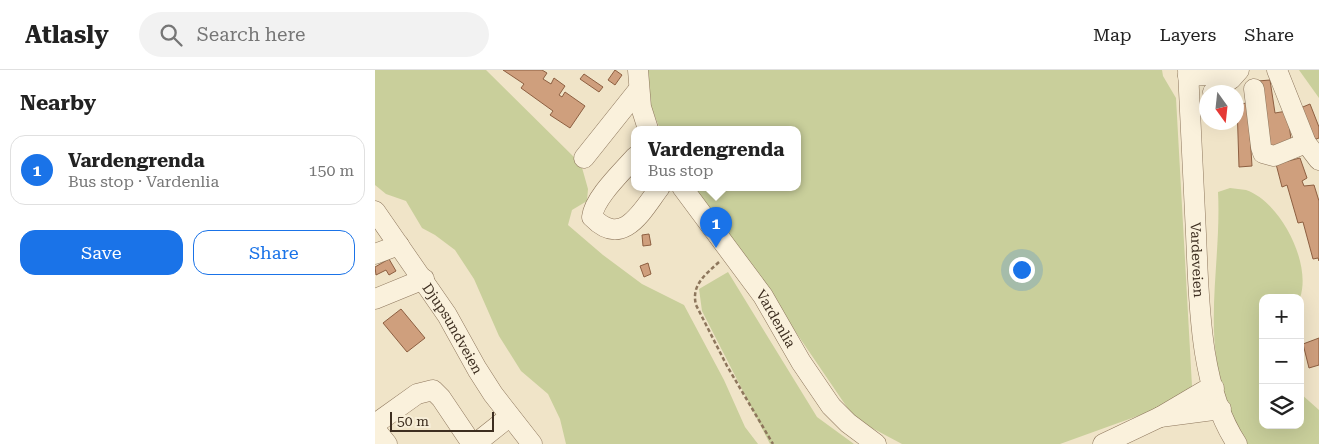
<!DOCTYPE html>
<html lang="en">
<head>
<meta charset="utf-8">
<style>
  :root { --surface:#fff; --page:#f2f2f2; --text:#222; --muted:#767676; --line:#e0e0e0; --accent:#1a73e8 }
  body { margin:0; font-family:"Roboto Serif",serif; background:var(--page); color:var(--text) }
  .controls { position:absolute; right:15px; bottom:15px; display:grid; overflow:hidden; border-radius:10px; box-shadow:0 5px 20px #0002 }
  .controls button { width:45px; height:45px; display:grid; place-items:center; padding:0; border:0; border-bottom:1px solid var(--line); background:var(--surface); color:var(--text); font:25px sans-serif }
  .compass { position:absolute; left:824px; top:15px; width:45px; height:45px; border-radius:50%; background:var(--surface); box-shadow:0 5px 20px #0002; rotate:165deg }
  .scale { position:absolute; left:15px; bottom:12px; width:104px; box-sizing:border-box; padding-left:5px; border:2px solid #3d2e20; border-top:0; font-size:14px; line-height:18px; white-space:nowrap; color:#3d2e20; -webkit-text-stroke:4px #f7eed8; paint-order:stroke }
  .you { position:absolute; left:646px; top:199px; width:18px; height:18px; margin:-12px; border:4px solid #fff; border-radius:50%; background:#1a73e8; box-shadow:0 0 0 8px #1a73e833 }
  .badge { display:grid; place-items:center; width:32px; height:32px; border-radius:50%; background:var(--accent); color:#fff; font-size:16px; font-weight:700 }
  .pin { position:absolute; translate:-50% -41px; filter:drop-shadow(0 1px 2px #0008) }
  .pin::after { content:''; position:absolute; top:26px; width:18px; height:15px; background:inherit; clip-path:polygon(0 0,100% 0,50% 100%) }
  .popup { position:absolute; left:256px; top:56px; width:170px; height:65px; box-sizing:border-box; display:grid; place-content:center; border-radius:10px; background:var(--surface); filter:drop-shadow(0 1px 4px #0005); font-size:16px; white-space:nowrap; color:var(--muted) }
  .popup b { font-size:19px; color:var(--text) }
  .popup::after { content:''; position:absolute; left:50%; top:100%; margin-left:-10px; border:10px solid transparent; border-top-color:var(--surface) }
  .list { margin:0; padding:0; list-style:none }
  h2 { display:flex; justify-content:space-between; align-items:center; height:65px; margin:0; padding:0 20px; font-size:21px }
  h2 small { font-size:16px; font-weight:400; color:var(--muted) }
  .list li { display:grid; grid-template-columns:32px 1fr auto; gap:15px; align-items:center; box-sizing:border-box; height:70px; margin:0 10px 10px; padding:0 10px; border:1px solid var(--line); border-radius:15px }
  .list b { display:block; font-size:19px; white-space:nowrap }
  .list p { margin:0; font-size:16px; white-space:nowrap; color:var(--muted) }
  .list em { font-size:16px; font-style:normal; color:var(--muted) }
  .actions { display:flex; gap:10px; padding:15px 20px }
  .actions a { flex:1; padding:11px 0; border:1px solid var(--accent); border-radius:15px; text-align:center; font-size:18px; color:var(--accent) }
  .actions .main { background:var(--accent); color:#fff }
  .icon { flex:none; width:28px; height:28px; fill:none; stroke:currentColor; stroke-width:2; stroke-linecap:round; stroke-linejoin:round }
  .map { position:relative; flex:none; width:944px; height:374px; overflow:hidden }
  header { display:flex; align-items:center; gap:30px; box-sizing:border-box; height:70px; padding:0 25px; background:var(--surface); border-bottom:1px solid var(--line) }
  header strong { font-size:24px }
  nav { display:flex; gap:28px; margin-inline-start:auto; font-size:18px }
  .search { width:350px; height:45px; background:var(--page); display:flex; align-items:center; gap:12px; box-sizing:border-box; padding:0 18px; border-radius:28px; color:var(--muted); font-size:19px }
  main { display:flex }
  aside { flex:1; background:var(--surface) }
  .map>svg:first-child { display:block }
  .green { fill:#c9cf9b }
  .building { fill:#cf9f7d; stroke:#8d5f41 }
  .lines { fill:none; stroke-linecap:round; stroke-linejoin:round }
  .minor-casing { stroke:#8d765c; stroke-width:21 }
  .path { stroke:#8d765c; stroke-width:2.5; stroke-dasharray:4 2.5; stroke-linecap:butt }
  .minor { stroke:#faf1dc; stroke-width:20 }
  .labels { text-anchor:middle; stroke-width:4.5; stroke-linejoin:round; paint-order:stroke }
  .street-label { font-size:14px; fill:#3d2e20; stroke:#f7eed8 }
</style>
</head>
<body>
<header>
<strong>Atlasly</strong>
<div class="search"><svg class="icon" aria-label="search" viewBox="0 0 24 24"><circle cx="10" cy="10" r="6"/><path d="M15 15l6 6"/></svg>Search here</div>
<nav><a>Map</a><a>Layers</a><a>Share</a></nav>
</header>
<main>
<aside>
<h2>Nearby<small></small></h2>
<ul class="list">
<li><span class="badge">1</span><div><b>Vardengrenda</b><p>Bus stop · Vardenlia</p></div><em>150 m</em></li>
</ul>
<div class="actions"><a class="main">Save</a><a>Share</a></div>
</aside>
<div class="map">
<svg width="944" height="374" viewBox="0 0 944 374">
  <rect width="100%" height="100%" fill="#f0e4c8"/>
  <!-- green -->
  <g class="green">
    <polygon points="0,0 111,0 206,94 213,119 212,131 197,140 193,155 228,185 267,214 309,235 349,310 370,357 383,374 191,374 185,349 173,324 146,301 124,266 99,209 80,180 60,165 47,158 31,131 11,124 0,115"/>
    <polygon points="273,0 787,0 788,6 801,28 817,316 793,335 685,374 527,374 480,349 371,189 333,135 317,117 422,117 422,59 285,59 274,32"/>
    <polygon points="924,0 944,0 944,28"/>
    <path d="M855,118C860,119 866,119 871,120C906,132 937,194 925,228H888V355H925V323L944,340V374H869C858,349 845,322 842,294C833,237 846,180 843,122Z"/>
    <polygon points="353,202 442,347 479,374 395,374 327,241 324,219"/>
  </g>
  <!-- building -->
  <g class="building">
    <polygon points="128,0 167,0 172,3 168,9 176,14 179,8 190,16 184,25 187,27 190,22 210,36 195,58 175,45 178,41 146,18 149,14"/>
    <polygon points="240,0 247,5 240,15 233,10"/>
    <polygon points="209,4 228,17 224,22 205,9"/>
    <polygon points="895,10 900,43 912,41 917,76 893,80 883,11"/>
    <polygon points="873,33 877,96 864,97 862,34"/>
    <polygon points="935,34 944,57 944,68 936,71 923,39"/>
    <polygon points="925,88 932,108 927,111 929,116 939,115 944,131 944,191 943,188 938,189 928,152 923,153 912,115 907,117 901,94"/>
    <polygon points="274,164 276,175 268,176 267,165"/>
    <polygon points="14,189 21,201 14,205 11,200 1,205 0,197"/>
    <polygon points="273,193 276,204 269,207 265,196"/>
    <polygon points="26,239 50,268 32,282 8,253"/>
    <polygon points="944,268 944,295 934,298 928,274"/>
  </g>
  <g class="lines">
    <defs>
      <g id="minor">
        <polyline points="263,0 266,37 273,59"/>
        <path id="s1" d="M813,0C816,54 818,109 821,164C824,230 824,317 862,374"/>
        <polyline points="902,0 931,73 944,90"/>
        <polyline points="813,6 834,5 850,0"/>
        <polyline points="879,19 886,77 888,83 899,86 931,73"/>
        <polyline points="838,22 856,9 864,0"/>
        <path d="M260,87C247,102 219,128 217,147C248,179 267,141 285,117"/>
        <polyline points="209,88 264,19"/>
        <path id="s2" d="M307,117L388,226L426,292L456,336L473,353L501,374"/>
        <path id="s3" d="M0,141L72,245L102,299L118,324L157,374"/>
        <polyline points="0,184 24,175"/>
        <polyline points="0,229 49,209"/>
        <polyline points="839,318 829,321 785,347 846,339"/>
        <polyline points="0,354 42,324 58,320 66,328 97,374"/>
        <polyline points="0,359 12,374"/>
        <polyline points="100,374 134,347"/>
        <polyline points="728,374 785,347"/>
      </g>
    </defs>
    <!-- minor casing -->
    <use href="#minor" class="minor-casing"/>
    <!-- path -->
    <path class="path" d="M344,192C330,205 316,215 321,235L352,296L398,374"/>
    <!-- minor -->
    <use href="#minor" class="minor"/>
  </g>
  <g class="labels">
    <!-- street labels -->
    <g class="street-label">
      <text dy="5" stroke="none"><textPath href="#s1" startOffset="190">Vardeveien</textPath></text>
      <text dy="5" stroke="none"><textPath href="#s2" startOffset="162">Vardenlia</textPath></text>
      <text dy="5" stroke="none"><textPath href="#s3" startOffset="141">Djupsundveien</textPath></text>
    </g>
  </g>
</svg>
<div class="controls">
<button>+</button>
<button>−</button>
<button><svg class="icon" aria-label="layers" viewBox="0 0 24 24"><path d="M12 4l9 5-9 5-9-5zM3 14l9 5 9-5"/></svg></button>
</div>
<svg class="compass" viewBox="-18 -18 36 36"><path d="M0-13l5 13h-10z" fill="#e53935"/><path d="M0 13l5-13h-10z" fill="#767676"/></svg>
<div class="scale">50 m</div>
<div class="you"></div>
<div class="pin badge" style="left:341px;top:178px">1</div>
<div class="popup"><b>Vardengrenda</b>Bus stop</div>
</div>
</main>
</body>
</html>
